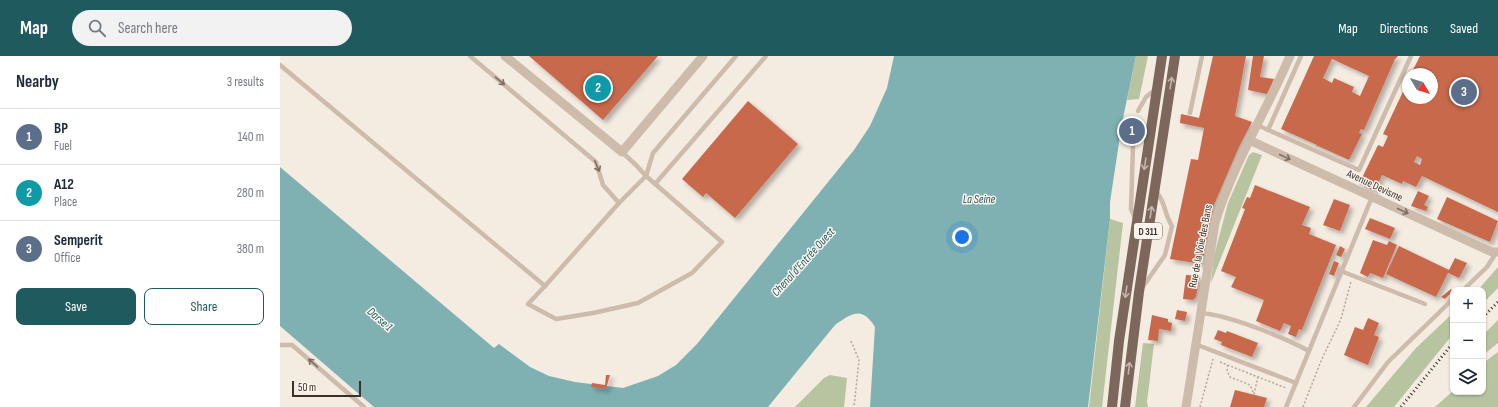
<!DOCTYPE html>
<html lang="en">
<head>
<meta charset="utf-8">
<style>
  :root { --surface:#fff; --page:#f2f2f3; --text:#1f2937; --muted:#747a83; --line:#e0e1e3; --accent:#1f5a5e }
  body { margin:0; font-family:"Sofia Sans Condensed",sans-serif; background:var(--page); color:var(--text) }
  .controls { position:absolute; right:12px; bottom:12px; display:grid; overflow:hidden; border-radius:8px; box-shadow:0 1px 3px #0004 }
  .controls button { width:36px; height:36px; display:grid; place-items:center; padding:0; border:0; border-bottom:1px solid var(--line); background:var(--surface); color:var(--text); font:20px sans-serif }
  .compass { position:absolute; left:1122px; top:12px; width:36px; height:36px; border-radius:50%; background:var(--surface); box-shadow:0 1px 3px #0004; rotate:128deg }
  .scale { position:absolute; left:12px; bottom:10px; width:69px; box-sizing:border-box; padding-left:4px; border:2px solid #3b302b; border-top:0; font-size:11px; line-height:14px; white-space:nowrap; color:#3b302b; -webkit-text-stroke:3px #fbf5ee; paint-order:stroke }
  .you { position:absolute; left:682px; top:181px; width:14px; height:14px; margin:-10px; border:3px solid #fff; border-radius:50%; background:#1a73e8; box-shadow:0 0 0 6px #1a73e833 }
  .badge { display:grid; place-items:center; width:26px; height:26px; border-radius:50%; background:var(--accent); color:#fff; font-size:13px; font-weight:700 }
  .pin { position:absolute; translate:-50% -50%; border:2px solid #fff; box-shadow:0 1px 4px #0006 }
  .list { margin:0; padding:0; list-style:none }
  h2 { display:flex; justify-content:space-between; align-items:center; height:52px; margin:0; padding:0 16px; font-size:17px }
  h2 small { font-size:13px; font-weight:400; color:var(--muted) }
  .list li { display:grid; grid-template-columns:26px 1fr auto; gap:12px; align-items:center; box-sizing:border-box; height:56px; padding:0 16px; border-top:1px solid var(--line) }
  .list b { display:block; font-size:15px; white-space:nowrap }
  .list p { margin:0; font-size:13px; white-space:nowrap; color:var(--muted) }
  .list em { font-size:13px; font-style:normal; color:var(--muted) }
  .actions { display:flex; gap:8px; padding:12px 16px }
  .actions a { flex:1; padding:9px 0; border:1px solid var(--accent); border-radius:8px; text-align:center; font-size:14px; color:var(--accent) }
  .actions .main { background:var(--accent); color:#fff }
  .icon { flex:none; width:22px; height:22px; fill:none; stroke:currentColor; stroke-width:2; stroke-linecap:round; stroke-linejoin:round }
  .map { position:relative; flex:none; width:1218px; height:351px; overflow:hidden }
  header { display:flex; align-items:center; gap:24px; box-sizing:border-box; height:56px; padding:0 20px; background:var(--accent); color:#fff }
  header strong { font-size:19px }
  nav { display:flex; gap:22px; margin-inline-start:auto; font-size:14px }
  .search { width:280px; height:36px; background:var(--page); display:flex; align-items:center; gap:10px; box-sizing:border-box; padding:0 14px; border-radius:22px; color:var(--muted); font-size:15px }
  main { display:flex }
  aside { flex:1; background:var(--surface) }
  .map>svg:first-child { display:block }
  .green { fill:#b8c4a0 }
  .water { fill:#7fb0b2 }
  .building { fill:#c8694b; fill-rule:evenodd; filter:url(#shadow) }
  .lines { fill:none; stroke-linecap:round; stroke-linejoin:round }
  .path { stroke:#b9a596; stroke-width:1.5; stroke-dasharray:2 2; stroke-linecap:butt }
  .service { stroke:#cdbbac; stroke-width:4.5 }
  .minor { stroke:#cdbbac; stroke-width:9 }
  .primary { stroke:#7d675c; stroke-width:10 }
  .rail { stroke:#3b302b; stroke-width:3; stroke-dasharray:1 3; stroke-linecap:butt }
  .oneway { stroke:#7d6f65 }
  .oneway2 { stroke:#c2b5ac }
  .labels { text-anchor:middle; stroke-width:3; stroke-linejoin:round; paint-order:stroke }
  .shield { fill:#fbf5ee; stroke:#756b66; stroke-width:1 }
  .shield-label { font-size:10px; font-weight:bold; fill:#3b302b }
  .street-label { font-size:11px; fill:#3b302b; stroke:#fbf5ee }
  .water-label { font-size:12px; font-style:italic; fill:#1f5a5e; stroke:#fbf5ee }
</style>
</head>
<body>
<header>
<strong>Map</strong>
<div class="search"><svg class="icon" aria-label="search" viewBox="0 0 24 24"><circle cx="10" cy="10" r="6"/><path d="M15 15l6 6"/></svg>Search here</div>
<nav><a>Map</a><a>Directions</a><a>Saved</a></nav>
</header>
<main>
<aside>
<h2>Nearby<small>3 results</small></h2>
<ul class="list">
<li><span class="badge" style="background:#5c6f8a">1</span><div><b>BP</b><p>Fuel</p></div><em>140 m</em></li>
<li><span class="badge" style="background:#0f9aa8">2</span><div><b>A12</b><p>Place</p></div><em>280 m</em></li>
<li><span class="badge" style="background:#5c6f8a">3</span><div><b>Semperit</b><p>Office</p></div><em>380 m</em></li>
</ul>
<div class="actions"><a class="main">Save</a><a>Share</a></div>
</aside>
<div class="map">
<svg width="1218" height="351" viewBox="0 0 1218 351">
  <defs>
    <filter id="shadow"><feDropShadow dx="3.5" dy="3.5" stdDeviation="2" flood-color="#0004"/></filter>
  </defs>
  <rect width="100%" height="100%" fill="#f4ebe1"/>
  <!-- green -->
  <g class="green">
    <polygon points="856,0 868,0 859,43 847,44"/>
    <polygon points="973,96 982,99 931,227 934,200 948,147 969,99"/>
    <polygon points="830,163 843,167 822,351 809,351"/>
    <polygon points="1218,211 1218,232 1203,247 1203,234 1198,234"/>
    <polygon points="1173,257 1173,278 1114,351 1086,351 1136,292"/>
    <polygon points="1218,264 1218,287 1203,299 1203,279"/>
    <polygon points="863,287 874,288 867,346 868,351 855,351"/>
    <polygon points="1218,296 1218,351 1155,351 1173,335 1203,336 1203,307"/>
    <polygon points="550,319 567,322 564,351 515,351 544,322"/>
  </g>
  <!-- water -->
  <path class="water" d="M614,0H856L842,67L830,146V163L808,351H590L595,271C582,250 572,257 555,269L488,351H94L0,270V111L214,292L219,288L250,311L269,320L295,326L343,332L378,320L396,309L417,288L574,94L590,70L607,32Z"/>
  <!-- building -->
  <g class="building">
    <polygon points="249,0 378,0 323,64"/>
    <polygon points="933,0 966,0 955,60 972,66 959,91 934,149 922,208 890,203 911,103 918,104 924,72 900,67 901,58 919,62"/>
    <polygon points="973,0 984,0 980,21 994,23 987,38 968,34"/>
    <path d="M1034,0H1118L1115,3L1084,74L1081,73L1079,77L1082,78L1069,104L1038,90L1036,91L1037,89L1001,73ZM1052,3L1089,20L1080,40L1072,36L1074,31L1054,22L1052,27L1043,22Z"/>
    <path d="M1140,0H1218V156L1142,120L1136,131L1123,125L1122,128L1102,119L1095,135L1079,128L1098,89L1103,91L1108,80L1103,78L1128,25V42H1152V18H1131ZM1137,100L1142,103L1140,109L1134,106Z"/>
    <polygon points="468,45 518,88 455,162 426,137 423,141 402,123"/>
    <polygon points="975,129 1030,151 1022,169 1031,172 1029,178 1056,189 1022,274 1019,273 1016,281 1008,278 1011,270 1004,267 1000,275 976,265 984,244 951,231 956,221 941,215 965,153 962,152 967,141 970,142"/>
    <polygon points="1138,135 1149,140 1144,149 1148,151 1146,155 1131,150"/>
    <polygon points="1167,141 1218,165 1210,186 1157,163"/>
    <polygon points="1054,143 1070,149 1060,175 1043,169"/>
    <polygon points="1090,162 1115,172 1110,183 1085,173"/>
    <polygon points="1093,184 1107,189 1109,185 1117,189 1103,222 1090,217 1088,221 1080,217"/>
    <polygon points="1060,190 1065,193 1061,201 1056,199"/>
    <polygon points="1119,190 1169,214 1175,202 1187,207 1179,222 1168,217 1156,241 1106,218"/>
    <polygon points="1054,205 1059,207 1054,220 1049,218"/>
    <polygon points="906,219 920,220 916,241 913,244 903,243"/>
    <polygon points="1171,233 1173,235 1165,243 1161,241"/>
    <polygon points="897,254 907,256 905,265 895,263"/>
    <polygon points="872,259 888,263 888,266 892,267 891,275 879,273 878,285 868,284"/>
    <polygon points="1088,262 1099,267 1094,279 1099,281 1088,309 1064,299 1075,271 1083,274"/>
    <polygon points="938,274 946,277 947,275 978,287 972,301 941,289 942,286 934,283"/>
    <polygon points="326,319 330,319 326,333 311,331 312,327 325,329"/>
    <polygon points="955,334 987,342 984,351 950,351"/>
  </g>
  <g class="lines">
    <!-- path -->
    <g class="path">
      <polyline points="571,285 579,304 574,351"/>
      <polyline points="940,306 1006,332"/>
      <polyline points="948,309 947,315 950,321 970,329 974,338 978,321"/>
      <polyline points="920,351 933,303"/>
      <polyline points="1023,351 1041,305 1061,263 1071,226"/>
    </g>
    <!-- service -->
    <g class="service">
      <polyline points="190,0 316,106 323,129 339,147"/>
      <polyline points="0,9 265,230 339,147 366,120 356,109 342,96"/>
      <polyline points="858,55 866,41 876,33"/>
      <polyline points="910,57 922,0"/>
      <polyline points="977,69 1079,114 1131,0"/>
      <polyline points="988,74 1021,0"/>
      <polyline points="853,89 851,153 855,162"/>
      <polyline points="375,128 486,0"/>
      <polyline points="1061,215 1145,248"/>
      <polyline points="265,230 248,248 276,263 313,257 358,247 412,217 442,186 366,120 373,97 456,0"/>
      <path d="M862,232L885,199L892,170C883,156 887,148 875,134"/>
      <polyline points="1183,234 1207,211 1216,197"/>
      <path d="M920,257C947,258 1005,282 1029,295"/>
      <polyline points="915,288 1016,327"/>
      <polyline points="0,289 12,289 84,351"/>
      <polyline points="1006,351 1092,141"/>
      <polyline points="1074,351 1108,306 1173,243"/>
    </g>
    <!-- minor -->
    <g class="minor">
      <polyline points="225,0 342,96 423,0"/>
      <polyline points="969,84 1212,196 1218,196"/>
      <path d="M906,351L935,167C953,108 986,56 1010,0"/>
    </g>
    <!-- primary -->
    <g class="primary">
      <polyline points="832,351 839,285 882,0"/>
      <polyline points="845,351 859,236 895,0"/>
    </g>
    <!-- rail -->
    <g class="rail">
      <polyline points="1203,261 1218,246"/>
      <polyline points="1121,351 1173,287"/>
    </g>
  </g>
  <!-- one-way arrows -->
  <defs><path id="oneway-shaft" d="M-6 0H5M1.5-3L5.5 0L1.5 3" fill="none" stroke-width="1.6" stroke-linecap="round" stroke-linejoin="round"/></defs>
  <g class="oneway">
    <use href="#oneway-shaft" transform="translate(220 25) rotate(40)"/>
    <use href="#oneway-shaft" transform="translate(1005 101) rotate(25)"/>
    <use href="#oneway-shaft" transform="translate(317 110) rotate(67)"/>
    <use href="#oneway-shaft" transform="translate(1123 155) rotate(25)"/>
    <use href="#oneway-shaft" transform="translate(33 307) rotate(-139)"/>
  </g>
  <g class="oneway2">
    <use href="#oneway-shaft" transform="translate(891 27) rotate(-81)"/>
    <use href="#oneway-shaft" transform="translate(865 108) rotate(99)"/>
    <use href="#oneway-shaft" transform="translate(871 156) rotate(-81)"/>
    <use href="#oneway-shaft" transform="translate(846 236) rotate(98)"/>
    <use href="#oneway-shaft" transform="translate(849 312) rotate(-83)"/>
  </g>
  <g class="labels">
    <!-- shield labels -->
    <rect class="shield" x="854" y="167" width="28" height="16" rx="3"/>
    <g class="shield-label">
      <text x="868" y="179">D 311</text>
    </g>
    <!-- street labels -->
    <g class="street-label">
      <text transform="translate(1095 129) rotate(25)" y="4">Avenue Devisme</text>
      <text transform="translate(920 190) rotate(-79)" y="4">Rue de la Voie des Bans</text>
    </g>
    <!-- water labels -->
    <g class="water-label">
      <text x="699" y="147">La Seine</text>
      <text transform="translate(523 206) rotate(-48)" y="4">Chenal d'Entrée Ouest</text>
      <text transform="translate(100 263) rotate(41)" y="4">Darse 1</text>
    </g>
  </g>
</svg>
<div class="controls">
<button>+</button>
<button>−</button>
<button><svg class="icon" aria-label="layers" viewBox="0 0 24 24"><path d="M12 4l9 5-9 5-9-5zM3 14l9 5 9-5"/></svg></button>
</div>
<svg class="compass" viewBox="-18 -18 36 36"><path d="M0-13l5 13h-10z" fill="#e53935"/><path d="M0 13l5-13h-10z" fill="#747a83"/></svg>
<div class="scale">50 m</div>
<div class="you"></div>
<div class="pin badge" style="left:852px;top:75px;background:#5c6f8a">1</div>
<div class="pin badge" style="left:318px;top:32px;background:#0f9aa8">2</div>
<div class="pin badge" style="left:1184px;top:36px;background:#5c6f8a">3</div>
</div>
</main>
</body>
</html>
